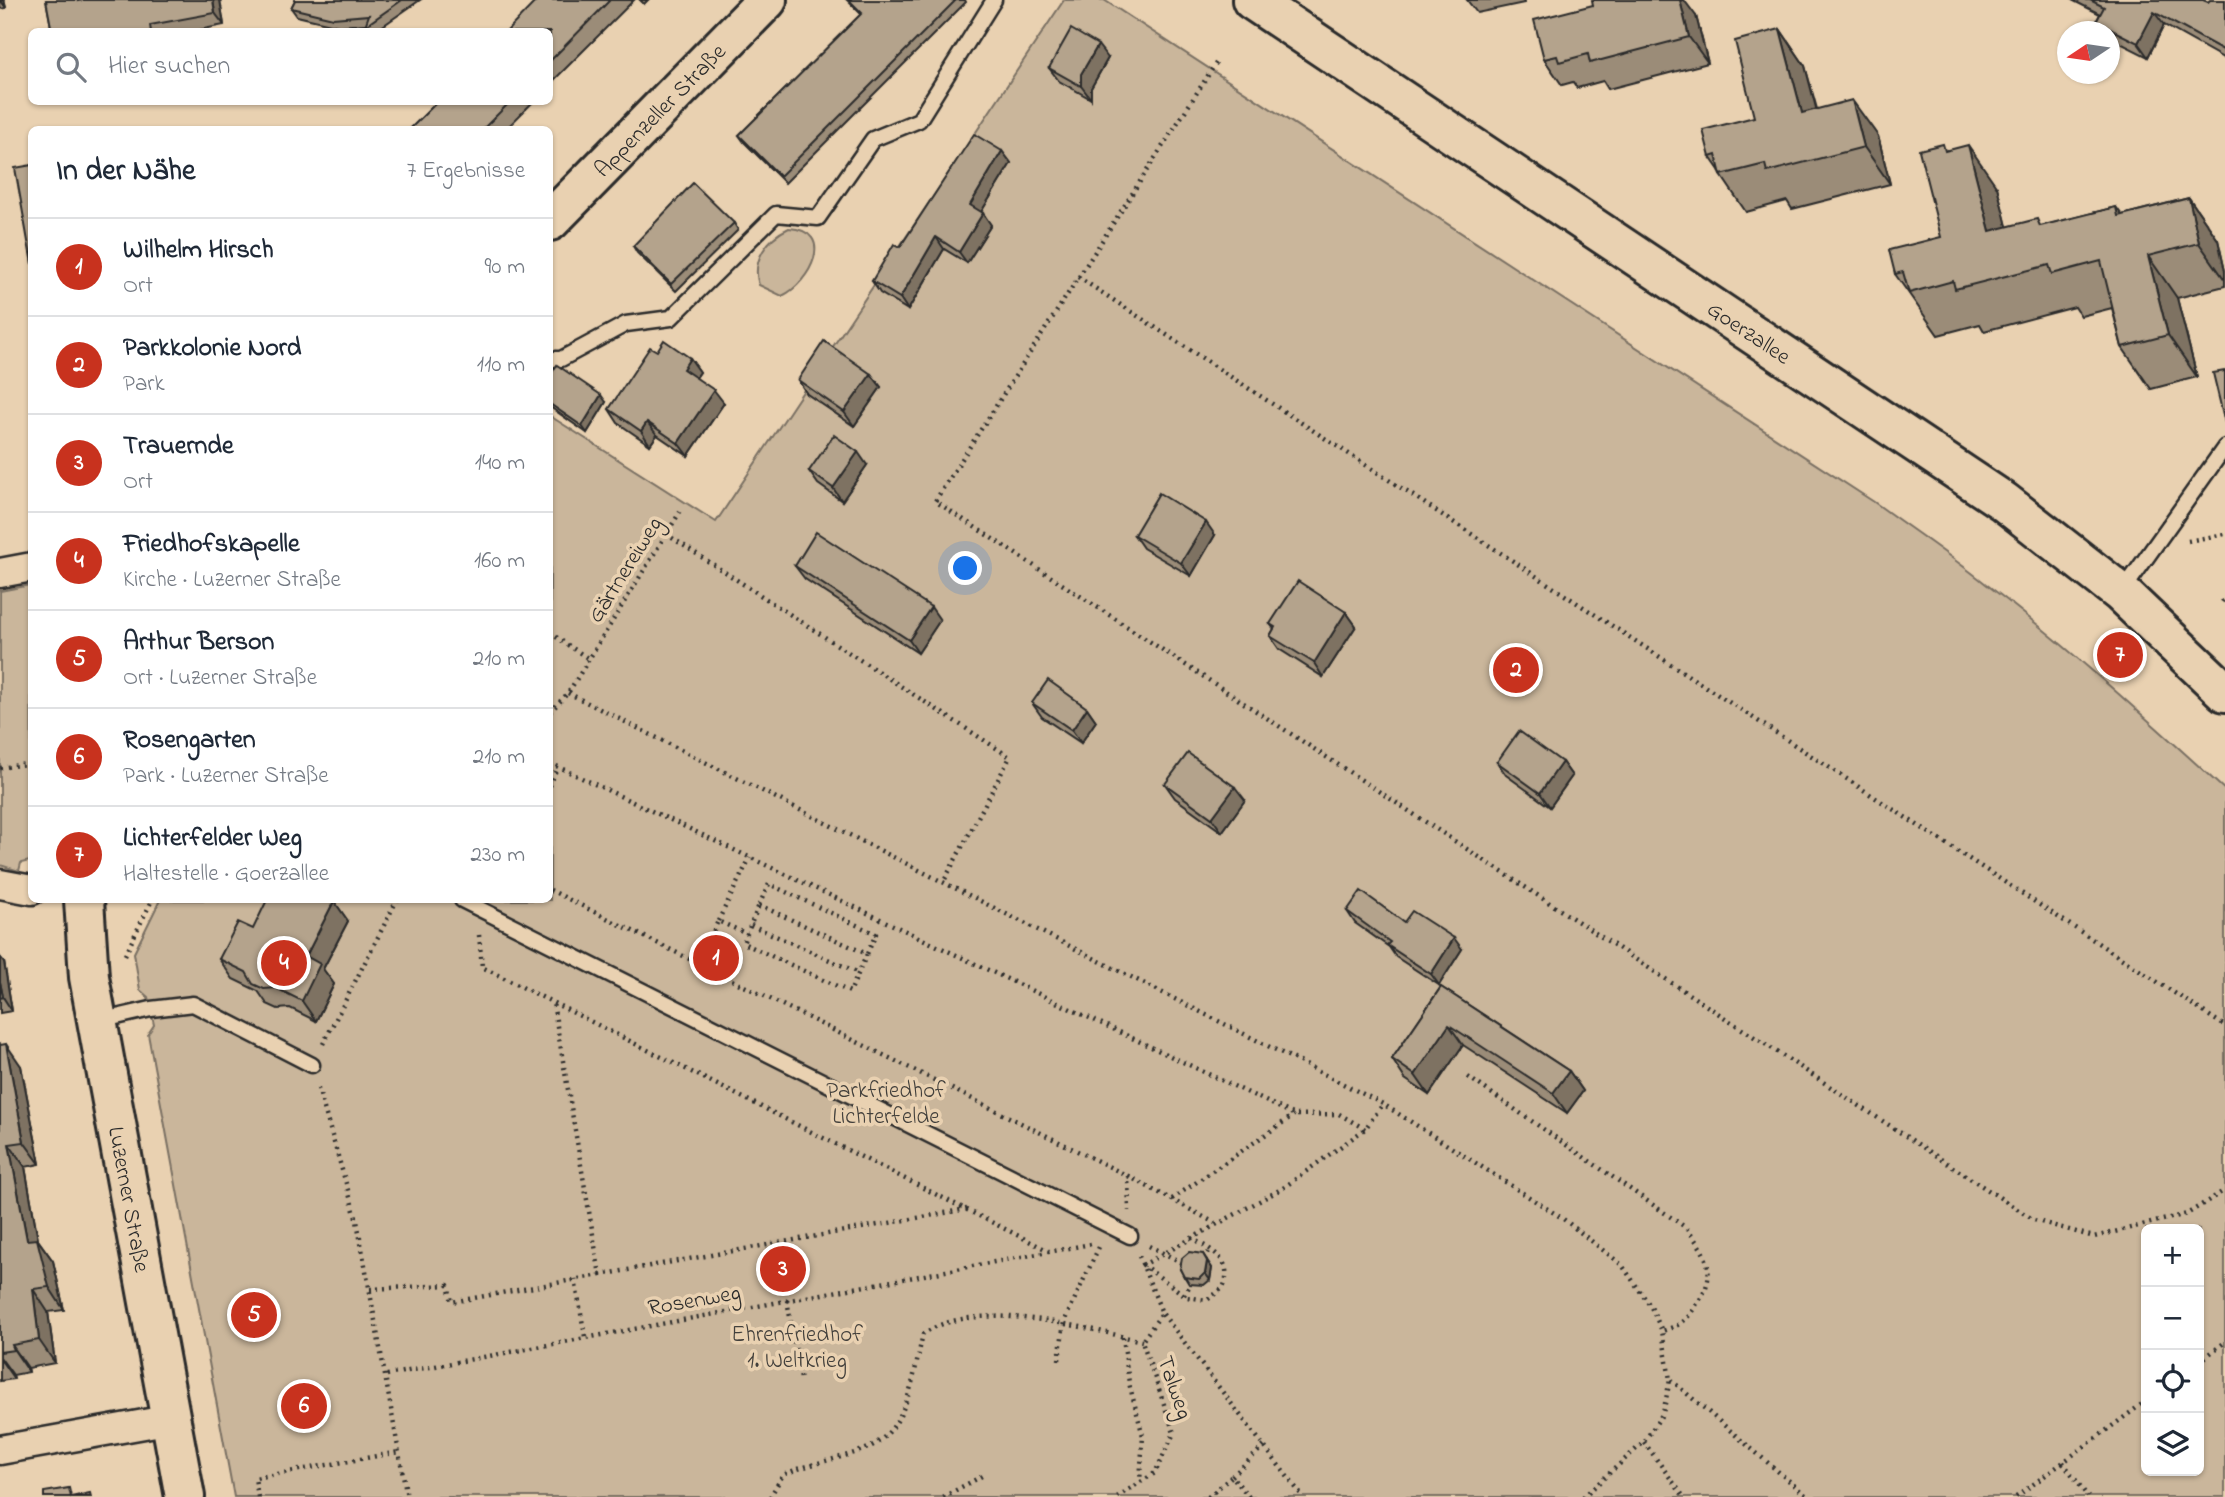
<!DOCTYPE html>
<html lang="de">
<head>
<meta charset="utf-8">
<style>
  :root { --surface:#fff; --page:#f2f2f3; --text:#1f2937; --muted:#747a83; --line:#e0e1e3; --accent:#c8321e }
  body { margin:0; font-family:"Indie Flower",sans-serif; background:var(--page); color:var(--text) }
  .controls { position:absolute; right:21px; bottom:21px; display:grid; overflow:hidden; border-radius:10px; box-shadow:0 2px 5px #0004 }
  .controls button { width:63px; height:63px; display:grid; place-items:center; padding:0; border:0; border-bottom:2px solid var(--line); background:var(--surface); color:var(--text); font:35px sans-serif }
  .compass { position:absolute; left:2057px; top:21px; width:63px; height:63px; border-radius:50%; background:var(--surface); box-shadow:0 2px 5px #0004; rotate:257deg }
  .you { position:absolute; left:966px; top:569px; width:24px; height:24px; margin:-18px; border:5px solid #fff; border-radius:50%; background:#1a73e8; box-shadow:0 0 0 10px #1a73e833 }
  .badge { display:grid; place-items:center; width:46px; height:46px; border-radius:50%; background:var(--accent); color:#fff; font-size:23px; font-weight:700 }
  .pin { position:absolute; translate:-50% -50%; border:4px solid #fff; box-shadow:0 2px 7px #0006 }
  .list { margin:0; padding:0; list-style:none }
  h2 { display:flex; justify-content:space-between; align-items:center; height:91px; margin:0; padding:0 28px; font-size:30px }
  h2 small { font-size:23px; font-weight:400; color:var(--muted) }
  .list li { display:grid; grid-template-columns:46px 1fr auto; gap:21px; align-items:center; box-sizing:border-box; height:98px; padding:0 28px; border-top:2px solid var(--line) }
  .list b { display:block; font-size:26px; white-space:nowrap }
  .list p { margin:0; font-size:23px; white-space:nowrap; color:var(--muted) }
  .list em { font-size:23px; font-style:normal; color:var(--muted) }
  .icon { flex:none; width:38px; height:38px; fill:none; stroke:currentColor; stroke-width:2; stroke-linecap:round; stroke-linejoin:round }
  .map { position:relative; flex:none; width:2225px; height:1497px; overflow:hidden }
  .search { position:absolute; background:var(--surface); box-shadow:0 2px 5px #0004; left:28px; top:28px; width:525px; height:77px; display:flex; align-items:center; gap:18px; box-sizing:border-box; padding:0 24px; border-radius:10px; color:var(--muted); font-size:26px }
  .panel { position:absolute; background:var(--surface); box-shadow:0 2px 5px #0004; left:28px; top:126px; width:525px; height:777px; border-radius:10px }
  .map>svg:first-child { display:block }
  .green { fill:#cab69b; stroke:#7a7063; stroke-width:2; fill-rule:evenodd }
  .lines { fill:none; stroke-linecap:round; stroke-linejoin:round }
  .lane-casing { stroke:#2b2b2b; stroke-width:19 }
  .street-casing { stroke:#2b2b2b; stroke-width:33 }
  .secondary-casing { stroke:#2b2b2b; stroke-width:44 }
  .path { stroke:#2b2b2b; stroke-width:4.5; stroke-dasharray:2 5; stroke-linecap:butt }
  .lane { stroke:#e9d1b1; stroke-width:14 }
  .street { stroke:#e9d1b1; stroke-width:28 }
  .secondary { stroke:#e9d1b1; stroke-width:38 }
  .wall { fill:#9b8c78; stroke:#2b2b2b; stroke-width:2 }
  .shaded-wall { fill:#7e7262; stroke:#2b2b2b; stroke-width:2 }
  .building { fill:#b4a38c; stroke:#2b2b2b; stroke-width:2 }
  .labels { text-anchor:middle; stroke-width:7; stroke-linejoin:round; paint-order:stroke }
  .street-label { font-size:23px; fill:#2b2b2b; stroke:#e9d1b1 }
  .park-label { font-size:23px; fill:#43403c; stroke:#e9d1b1 }
</style>
</head>
<body>
<div class="map">
<svg width="2225" height="1497" viewBox="0 0 2225 1497">
  <rect width="100%" height="100%" fill="#e9d1b1"/>
  <filter id="ink" filterUnits="userSpaceOnUse"><feTurbulence type="fractalNoise" baseFrequency=".0143" numOctaves="2"/><feDisplacementMap in="SourceGraphic" scale="14" xChannelSelector="R" yChannelSelector="G"/><feConvolveMatrix kernelMatrix="1 2 1 2 8 2 1 2 1" color-interpolation-filters="sRGB"/></filter>
  <g filter="url(#ink)">
    <!-- green -->
    <g class="green">
      <path d="M1064,0H1104L1874,502C1911,529 1950,555 1986,584C2070,648 2147,719 2225,790V1497H234L148,1034L154,1025L148,997L140,990L134,953L160,900H550V416L716,522ZM2146,1229H2199V1471H2146Z"/>
      <path d="M789,228C837,231 810,283 782,296L759,285C751,261 767,238 789,228Z"/>
      <polygon points="31,585 32,856 30,861 21,863 19,871 0,865 0,591"/>
    </g>
    <g class="lines">
      <defs>
        <g id="lane">
          <polyline points="550,359 561,359 626,324 671,318 776,214 818,218 873,139 919,120 994,0"/>
          <polyline points="2122,592 2225,447"/>
          <polyline points="462,900 1130,1236"/>
          <polyline points="99,1021 151,1009 193,1004 312,1065"/>
        </g>
        <g id="street">
          <polyline points="0,573 32,567"/>
          <polyline points="0,884 32,890"/>
          <polyline points="0,1450 172,1419"/>
        </g>
        <g id="secondary">
          <path id="s1" d="M1252,0L2003,501L2121,593L2225,692"/>
          <path id="s2" d="M550,221L767,0"/>
          <path id="s3" d="M84,900L89,977L185,1497"/>
        </g>
      </defs>
      <!-- lane casing -->
      <use href="#lane" class="lane-casing"/>
      <!-- street casing -->
      <use href="#street" class="street-casing"/>
      <!-- secondary casing -->
      <use href="#secondary" class="secondary-casing"/>
      <!-- path -->
      <g class="path">
        <polyline points="1216,63 935,501 2034,1220 2094,1237 2187,1214 2225,1190"/>
        <polyline points="1078,277 2225,1026"/>
        <polyline points="666,534 1010,757 944,881"/>
        <polyline points="2188,541 2225,534"/>
        <polyline points="2222,602 2225,598"/>
        <polyline points="550,633 589,659"/>
        <polyline points="568,693 1383,1104 1562,1218 1599,1247 1622,1265 1651,1307 1662,1331 1670,1380 1663,1413 1644,1442 1583,1497"/>
        <polyline points="550,712 568,693 680,512"/>
        <polyline points="550,763 1295,1115 1339,1114 1365,1129"/>
        <polyline points="0,768 32,763"/>
        <polyline points="550,786 557,767"/>
        <polyline points="550,890 1128,1176 1129,1211"/>
        <polygon points="759,905 867,954 850,992 743,943"/>
        <polyline points="759,905 769,884 876,934 867,954"/>
        <polyline points="718,921 750,858"/>
        <polyline points="751,925 859,973"/>
        <polyline points="479,935 482,967 1049,1251"/>
        <polyline points="125,955 152,900"/>
        <polyline points="699,963 718,921 747,934"/>
        <polyline points="323,1044 397,900"/>
        <path d="M1468,1077L1685,1227C1706,1252 1718,1272 1699,1301C1686,1321 1684,1324 1662,1331"/>
        <polyline points="318,1088 357,1221 407,1497"/>
        <polyline points="1128,1176 1215,1223"/>
        <polyline points="1172,1199 1294,1115"/>
        <path d="M1191,1238C1212,1250 1235,1260 1223,1288L1207,1300L1187,1297L1143,1265L1283,1188L1365,1129L1383,1104"/>
        <polyline points="1149,1246 1185,1264"/>
        <polyline points="1139,1256 1162,1313 1303,1497"/>
        <polyline points="1205,1260 1210,1249"/>
        <polyline points="600,1275 967,1209"/>
        <polyline points="575,1279 585,1337"/>
        <polyline points="370,1289 448,1285 452,1302 600,1275 553,1003"/>
        <polyline points="1184,1295 1191,1284"/>
        <polyline points="787,1300 801,1379"/>
        <polyline points="1123,1337 1129,1383 1143,1436 1140,1481"/>
        <polyline points="1059,1360 1064,1322 1099,1247"/>
        <polyline points="2199,1362 2225,1342"/>
        <polyline points="387,1375 1091,1244"/>
        <polyline points="1671,1380 1808,1497"/>
        <polyline points="1644,1442 1684,1497"/>
        <polyline points="2063,1462 2088,1497"/>
        <polyline points="1232,1476 1264,1446"/>
        <polyline points="1214,1492 1232,1476 1249,1497"/>
        <polyline points="258,1497 255,1478 399,1452"/>
        <path d="M770,1497L783,1475C807,1464 835,1460 860,1451C908,1436 913,1376 923,1334C976,1297 1085,1328 1142,1341"/>
        <polyline points="943,1497 982,1476"/>
        <polyline points="1117,1497 1155,1473 1174,1433 1142,1341 1162,1313"/>
        <polyline points="1208,1497 1214,1492 1218,1497"/>
        <polyline points="2016,1497 2146,1401"/>
      </g>
      <!-- lane -->
      <use href="#lane" class="lane"/>
      <!-- street -->
      <use href="#street" class="street"/>
      <!-- secondary -->
      <use href="#secondary" class="secondary"/>
    </g>
    <!-- wall -->
    <g class="wall">
      <polygon points="0,0 4,0 6,8 0,9"/>
      <polygon points="46,0 220,0 224,25 189,32 52,32"/>
      <polygon points="295,0 420,0 374,32 369,32 365,26 366,24 339,26 297,16 291,8"/>
      <polygon points="537,0 634,0 550,84 550,32"/>
      <polygon points="640,0 648,0 644,4"/>
      <polygon points="847,0 965,0 966,2 785,183 744,142 739,135 861,14"/>
      <polygon points="1467,0 1523,0 1524,3 1477,13"/>
      <polygon points="2072,0 2203,0 2208,2 2225,0 2225,59 2164,25 2148,57 2110,38 2110,32 2103,32 2096,22 2100,14"/>
      <polygon points="1696,16 1708,63 1608,89 1603,81 1577,88 1573,82 1562,85 1544,59"/>
      <polygon points="1780,29 1805,66 1817,109 1878,136 1890,184 1792,209 1787,201 1746,212 1721,175 1719,170 1710,157 1754,117"/>
      <polygon points="1108,58 1091,88 1091,99 1059,81 1049,68"/>
      <polygon points="437,102 533,102 505,130 409,130"/>
      <polygon points="1947,150 1997,187 2007,227 2042,226 2116,207 2122,215 2189,198 2218,240 2225,271 2225,286 2177,298 2197,377 2151,389 2122,347 2112,308 2081,316 2075,307 1984,331 1980,324 1938,335 1895,274 1941,237"/>
      <polygon points="1002,151 1011,163 981,212 991,225 967,263 944,249 908,310 880,293 872,281 900,247"/>
      <polygon points="734,223 738,230 676,291 637,253 633,246"/>
      <polygon points="657,351 690,358 700,372 696,378 724,403 688,456 657,435 650,445 618,423 609,409"/>
      <polygon points="871,374 881,387 854,426 807,394 798,380"/>
      <polygon points="550,375 606,402 587,433 550,407"/>
      <polygon points="867,465 842,501 818,484 809,471"/>
      <polygon points="1134,535 1215,535 1191,576 1143,548"/>
      <polygon points="795,566 940,620 918,653 805,579"/>
      <polygon points="1346,612 1356,626 1323,677 1279,649 1270,636 1274,629 1270,624"/>
      <polygon points="1032,703 1087,708 1096,721 1081,743 1042,717"/>
      <polygon points="1497,762 1562,762 1572,776 1550,807 1506,775"/>
      <polygon points="1165,784 1245,800 1222,832 1175,798"/>
      <polygon points="334,901 348,921 323,969 334,984 316,1021 290,1008 278,1009 267,1004 258,991 233,979 219,959 253,929"/>
      <polygon points="1347,911 1404,922 1462,949 1439,985 1396,957 1389,947 1355,923"/>
      <polygon points="0,957 4,962 12,1011 0,1013"/>
      <polygon points="1441,987 1569,1071 1583,1091 1567,1113 1463,1045 1429,1095 1405,1079 1392,1059"/>
      <polygon points="0,1045 21,1066 40,1164 25,1167 38,1240 53,1261 64,1310 48,1312 55,1363 28,1368 29,1372 13,1375 14,1379 0,1381"/>
      <polygon points="1203,1254 1212,1268 1210,1280 1204,1285 1189,1284 1180,1269"/>
    </g>
    <!-- shaded-wall -->
    <g class="shaded-wall">
      <polygon points="1,0 4,0 6,8 1,1"/>
      <polygon points="213,0 220,0 224,25 215,13"/>
      <polygon points="1680,0 1684,0 1696,16 1708,63 1689,37"/>
      <polygon points="2154,12 2164,25 2148,57 2138,43"/>
      <polygon points="1780,29 1805,66 1827,150 1802,113"/>
      <polygon points="1098,45 1108,58 1091,88 1091,99 1081,86 1081,74"/>
      <polygon points="1852,100 1878,136 1890,184 1864,147"/>
      <polygon points="1968,145 1997,187 2019,273 1990,231"/>
      <polygon points="1002,151 1011,163 978,217 970,205"/>
      <polygon points="2189,198 2218,240 2225,271 2225,280 2199,243"/>
      <polygon points="983,213 991,225 967,263 959,252"/>
      <polygon points="936,237 944,249 908,310 900,298"/>
      <polygon points="2148,256 2177,298 2197,377 2168,335"/>
      <polygon points="690,358 700,372 692,382 683,369"/>
      <polygon points="871,374 881,387 854,426 844,412"/>
      <polygon points="714,390 724,403 688,456 678,443"/>
      <polygon points="601,395 606,402 587,433 582,426"/>
      <polygon points="647,422 657,435 650,445 641,431"/>
      <polygon points="858,452 867,465 842,501 833,488"/>
      <polygon points="1206,522 1215,535 1191,576 1181,563"/>
      <polygon points="931,607 940,620 918,653 909,640"/>
      <polygon points="1346,612 1356,626 1323,677 1314,663"/>
      <polygon points="1087,708 1096,721 1081,743 1072,730"/>
      <polygon points="1562,762 1572,776 1550,807 1540,793"/>
      <polygon points="1235,787 1245,800 1222,832 1212,818"/>
      <polygon points="334,901 348,921 323,969 334,984 316,1021 302,1001 306,956"/>
      <polygon points="1454,938 1462,949 1439,985 1431,974"/>
      <polygon points="0,957 4,962 12,1011 3,997 0,982"/>
      <polygon points="1449,1025 1463,1045 1429,1095 1415,1075"/>
      <polygon points="6,1044 21,1066 40,1164 24,1142"/>
      <polygon points="1569,1071 1583,1091 1567,1113 1553,1093"/>
      <polygon points="9,1144 25,1167 38,1240 53,1261 64,1310 49,1287 27,1240"/>
      <polygon points="1207,1261 1212,1268 1210,1280 1205,1273"/>
      <polygon points="33,1289 48,1312 55,1363 39,1340"/>
      <polygon points="12,1345 28,1368 29,1372 14,1350"/>
      <polygon points="0,1357 13,1375 14,1379 0,1359"/>
    </g>
    <!-- building -->
    <g class="building">
      <polygon points="46,0 78,0 78,1 83,0 213,0 215,13 150,25 151,32 52,32"/>
      <polygon points="295,0 402,0 365,26 369,15 333,18 291,8"/>
      <polygon points="537,0 610,0 550,61 550,32 506,32"/>
      <polygon points="849,0 956,0 780,176 739,135 862,13"/>
      <polygon points="1592,0 1680,0 1689,37 1590,63 1588,54 1559,62 1557,56 1544,59 1534,20 1593,5"/>
      <polygon points="2090,0 2203,0 2208,2 2210,0 2225,0 2225,51 2154,12 2138,43 2096,22 2104,7"/>
      <polygon points="1071,29 1098,45 1081,74 1081,86 1049,68"/>
      <polygon points="1780,29 1802,113 1852,100 1864,147 1767,172 1765,164 1721,175 1716,155 1710,157 1703,130 1754,117 1735,41"/>
      <polygon points="437,102 510,102 482,130 409,130"/>
      <polygon points="974,134 1002,151 970,205 983,213 959,252 936,237 900,298 872,281 894,244 900,247"/>
      <polygon points="1943,144 1945,151 1968,145 1990,231 2037,219 2040,226 2116,207 2118,216 2189,198 2199,243 2148,256 2168,335 2122,347 2101,261 2052,274 2049,265 1955,289 1953,281 1909,293 1903,272 1895,274 1889,250 1941,237 1919,150"/>
      <polygon points="32,165 32,264 15,168"/>
      <polygon points="693,183 734,223 671,284 633,246"/>
      <polygon points="664,340 690,358 683,369 714,390 678,443 647,422 641,431 609,409 650,347 657,351"/>
      <polygon points="824,341 871,374 844,412 798,380"/>
      <polygon points="557,365 601,395 582,426 550,404 550,375"/>
      <polygon points="2225,371 2225,423 2213,373"/>
      <polygon points="834,435 858,452 833,488 809,471"/>
      <polygon points="1159,493 1206,522 1181,563 1134,535"/>
      <polygon points="816,532 931,607 909,640 795,566"/>
      <polygon points="1298,581 1346,612 1314,663 1270,636 1275,627 1270,624"/>
      <polygon points="1048,680 1087,708 1072,730 1032,703"/>
      <polygon points="1519,731 1562,762 1540,793 1497,762"/>
      <polygon points="1188,753 1235,787 1212,818 1165,784"/>
      <polygon points="1361,891 1404,922 1412,911 1454,938 1431,974 1387,945 1390,942 1347,911"/>
      <polygon points="267,900 330,900 334,901 306,956 320,964 302,1001 276,988 264,989 253,984 246,972 219,959 238,922 253,929"/>
      <polygon points="0,982 3,997 0,998"/>
      <polygon points="1441,987 1569,1071 1553,1093 1449,1025 1415,1075 1392,1059"/>
      <polygon points="6,1044 24,1142 9,1144 27,1240 37,1239 49,1287 33,1289 39,1340 12,1345 14,1350 0,1352 0,1045"/>
      <polygon points="1189,1252 1203,1254 1207,1261 1205,1273 1199,1279 1184,1277 1180,1269 1182,1258"/>
      <polygon points="69,1488 71,1497 90,1493 91,1497 44,1497 44,1492"/>
    </g>
  </g>
  <g class="labels">
    <!-- street labels -->
    <g class="street-label">
      <text dy="8" stroke="none"><textPath href="#s2" startOffset="156">Appenzeller Straße</textPath></text>
      <text dy="8" stroke="none"><textPath href="#s1" startOffset="598">Goerzallee</textPath></text>
      <text transform="translate(624 569) rotate(-58)" y="8">Gärtnereiweg</text>
      <text dy="8" stroke="none"><textPath href="#s3" startOffset="303">Luzerner Straße</textPath></text>
      <text transform="translate(694 1299) rotate(-10)" y="8">Rosenweg</text>
      <text transform="translate(1176 1387) rotate(71)" y="8">Talweg</text>
    </g>
    <!-- park labels -->
    <g class="park-label">
      <text x="886" y="1097">Parkfriedhof<tspan x="886" dy="26">Lichterfelde</tspan></text>
      <text x="797" y="1341">Ehrenfriedhof<tspan x="797" dy="26">1. Weltkrieg</tspan></text>
    </g>
  </g>
</svg>
<div class="controls">
<button>+</button>
<button>−</button>
<button><svg class="icon" aria-label="locate" viewBox="0 0 24 24"><circle cx="12" cy="12" r="6"/><path d="M12 2v4M12 18v4M2 12h4M18 12h4"/></svg></button>
<button><svg class="icon" aria-label="layers" viewBox="0 0 24 24"><path d="M12 4l9 5-9 5-9-5zM3 14l9 5 9-5"/></svg></button>
</div>
<svg class="compass" viewBox="-18 -18 36 36"><path d="M0-13l5 13h-10z" fill="#e53935"/><path d="M0 13l5-13h-10z" fill="#747a83"/></svg>
<div class="you"></div>
<div class="pin badge" style="left:716px;top:958px">1</div>
<div class="pin badge" style="left:1516px;top:670px">2</div>
<div class="pin badge" style="left:783px;top:1269px">3</div>
<div class="pin badge" style="left:284px;top:963px">4</div>
<div class="pin badge" style="left:254px;top:1315px">5</div>
<div class="pin badge" style="left:304px;top:1406px">6</div>
<div class="pin badge" style="left:2120px;top:655px">7</div>
<div class="search"><svg class="icon" aria-label="search" viewBox="0 0 24 24"><circle cx="10" cy="10" r="6"/><path d="M15 15l6 6"/></svg>Hier suchen</div>
<section class="panel">
<h2>In der Nähe<small>7 Ergebnisse</small></h2>
<ul class="list">
<li><span class="badge">1</span><div><b>Wilhelm Hirsch</b><p>Ort</p></div><em>90 m</em></li>
<li><span class="badge">2</span><div><b>Parkkolonie Nord</b><p>Park</p></div><em>110 m</em></li>
<li><span class="badge">3</span><div><b>Trauernde</b><p>Ort</p></div><em>140 m</em></li>
<li><span class="badge">4</span><div><b>Friedhofskapelle</b><p>Kirche · Luzerner Straße</p></div><em>160 m</em></li>
<li><span class="badge">5</span><div><b>Arthur Berson</b><p>Ort · Luzerner Straße</p></div><em>210 m</em></li>
<li><span class="badge">6</span><div><b>Rosengarten</b><p>Park · Luzerner Straße</p></div><em>210 m</em></li>
<li><span class="badge">7</span><div><b>Lichterfelder Weg</b><p>Haltestelle · Goerzallee</p></div><em>230 m</em></li>
</ul>
</section>
</div>
</body>
</html>
